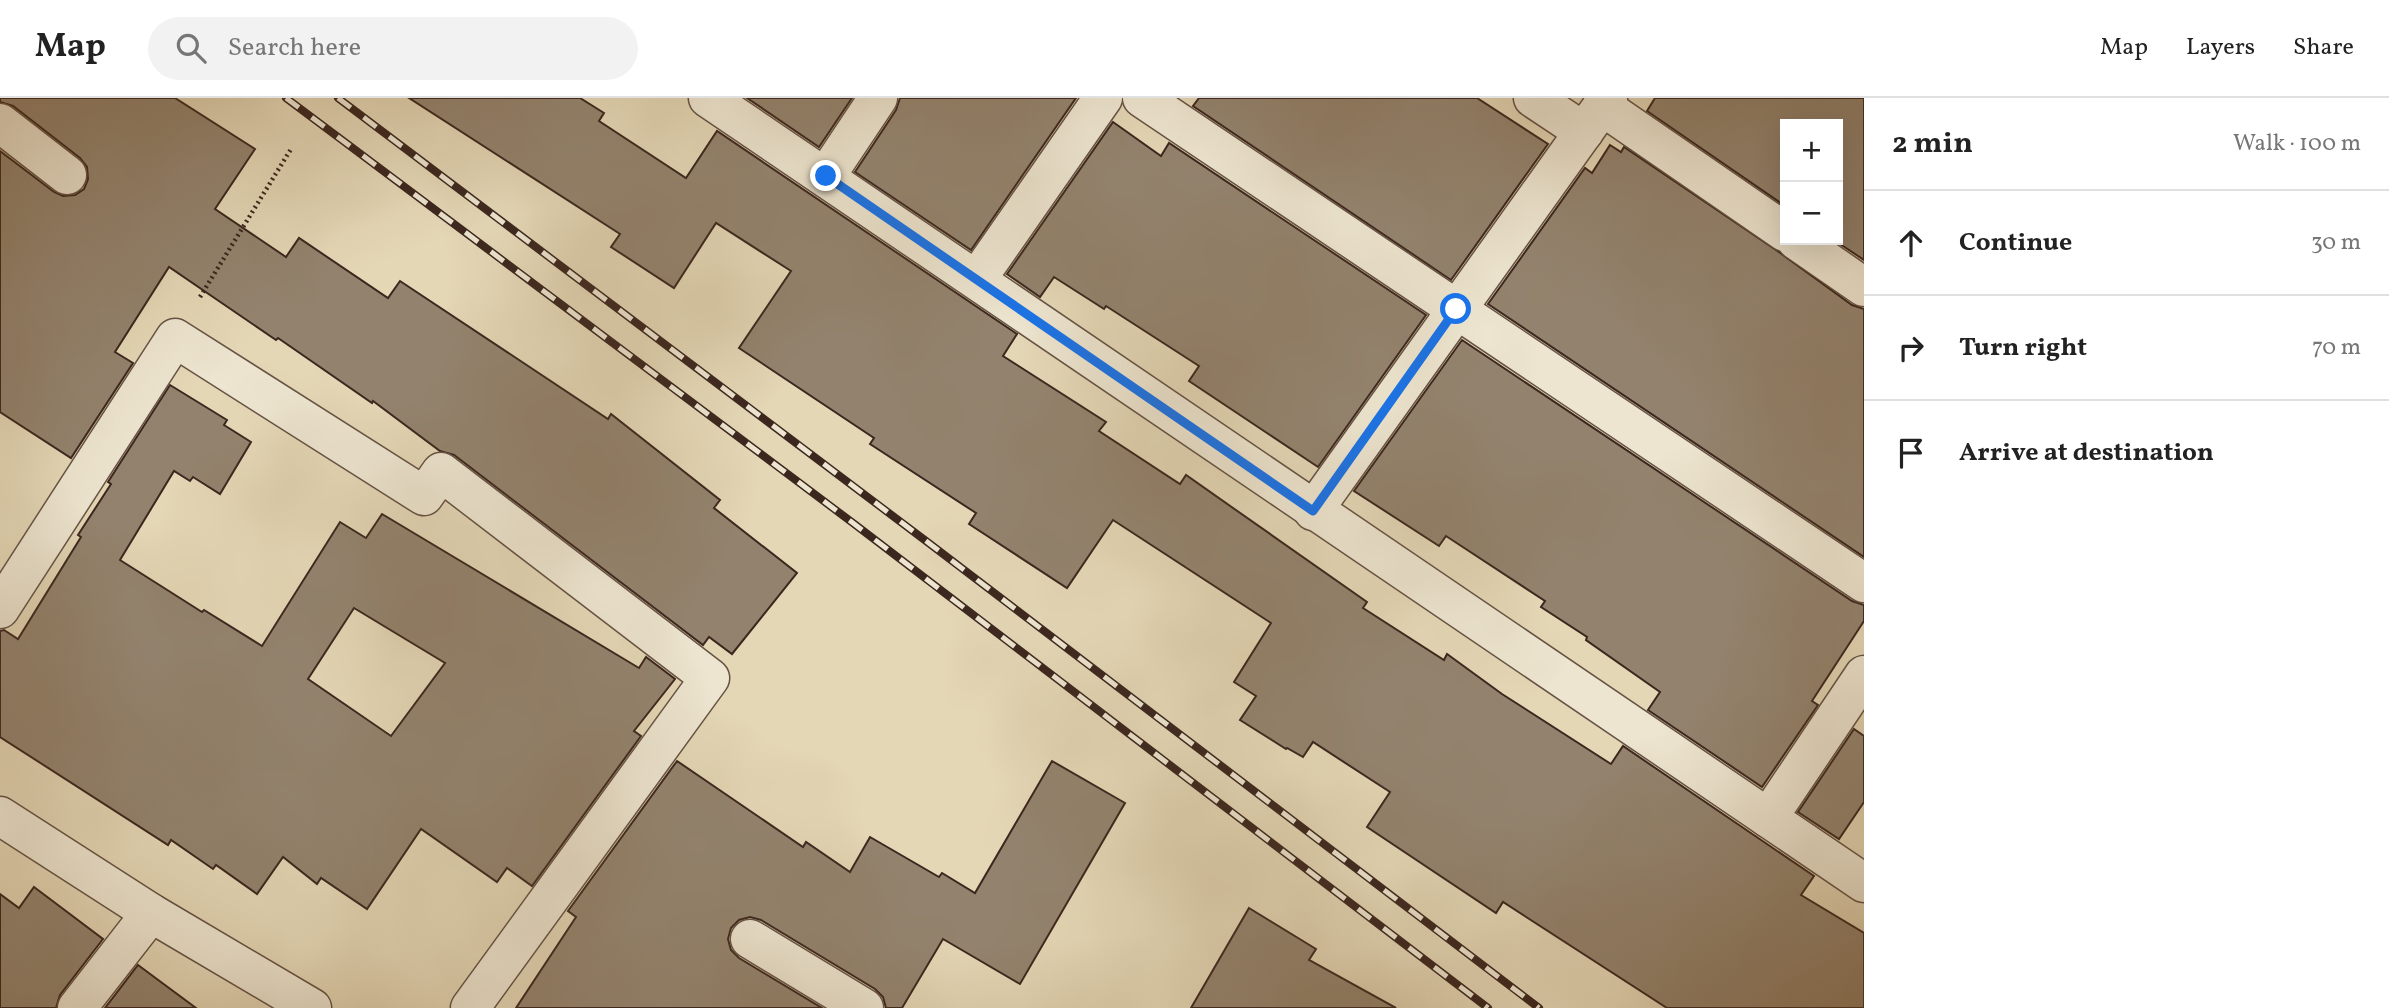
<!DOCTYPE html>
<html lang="en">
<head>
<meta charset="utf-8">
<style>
  :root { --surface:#fff; --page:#f2f2f2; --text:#222; --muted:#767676; --line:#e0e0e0 }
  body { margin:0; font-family:Vollkorn,serif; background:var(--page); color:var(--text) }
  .controls { position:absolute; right:21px; top:21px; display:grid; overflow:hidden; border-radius:0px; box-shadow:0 7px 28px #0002 }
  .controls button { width:63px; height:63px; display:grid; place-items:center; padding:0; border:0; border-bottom:2px solid var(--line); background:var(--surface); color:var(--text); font:35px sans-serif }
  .stop { position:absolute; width:21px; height:21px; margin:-16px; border:5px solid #1a73e8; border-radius:50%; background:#fff }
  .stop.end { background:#1a73e8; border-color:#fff; box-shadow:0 2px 7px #0008 }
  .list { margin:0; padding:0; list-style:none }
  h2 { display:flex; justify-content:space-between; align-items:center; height:91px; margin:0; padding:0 28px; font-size:30px }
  h2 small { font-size:23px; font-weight:400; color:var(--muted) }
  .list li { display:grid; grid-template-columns:46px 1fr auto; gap:21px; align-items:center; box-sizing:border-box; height:105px; padding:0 28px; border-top:2px solid var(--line) }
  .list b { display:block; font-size:26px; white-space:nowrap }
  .list em { font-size:23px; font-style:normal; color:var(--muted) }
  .icon { flex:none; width:38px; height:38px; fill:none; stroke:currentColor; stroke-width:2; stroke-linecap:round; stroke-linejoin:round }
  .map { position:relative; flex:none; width:1864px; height:910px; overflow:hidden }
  header { display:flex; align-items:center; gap:42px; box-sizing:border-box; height:98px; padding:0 35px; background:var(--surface); border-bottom:2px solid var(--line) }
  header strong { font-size:33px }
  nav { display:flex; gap:38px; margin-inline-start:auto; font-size:24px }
  .search { width:490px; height:63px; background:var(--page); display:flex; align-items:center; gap:18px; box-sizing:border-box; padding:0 24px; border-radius:38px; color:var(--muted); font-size:26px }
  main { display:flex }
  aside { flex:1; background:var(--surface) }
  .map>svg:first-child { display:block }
  .building { fill:#93836e; stroke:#3c271f; stroke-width:2; fill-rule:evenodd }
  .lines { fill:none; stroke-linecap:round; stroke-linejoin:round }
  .minor-casing { stroke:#665345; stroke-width:41 }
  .path { stroke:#3c271f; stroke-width:4.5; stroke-dasharray:2 3.5; stroke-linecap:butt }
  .minor { stroke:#ede5d0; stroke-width:38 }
  .rail-casing { stroke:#3c271f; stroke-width:8 }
  .rail { stroke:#ede5d0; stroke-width:5; stroke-dasharray:16; stroke-linecap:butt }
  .route { stroke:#1a73e8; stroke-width:9 }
</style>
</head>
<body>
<header>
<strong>Map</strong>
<div class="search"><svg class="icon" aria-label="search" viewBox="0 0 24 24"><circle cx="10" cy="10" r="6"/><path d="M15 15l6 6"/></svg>Search here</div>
<nav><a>Map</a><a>Layers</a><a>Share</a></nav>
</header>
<main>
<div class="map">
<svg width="1864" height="910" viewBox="0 0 1864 910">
  <rect width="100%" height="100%" fill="#e4d7b6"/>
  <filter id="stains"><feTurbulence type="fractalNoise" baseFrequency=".00286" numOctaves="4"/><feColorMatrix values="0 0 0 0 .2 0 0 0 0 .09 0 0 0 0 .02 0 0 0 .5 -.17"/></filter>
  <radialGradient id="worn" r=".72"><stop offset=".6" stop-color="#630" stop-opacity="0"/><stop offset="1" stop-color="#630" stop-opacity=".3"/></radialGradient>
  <!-- building -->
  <g class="building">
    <polygon points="0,0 175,0 255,51 215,111 286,159 299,140 388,200 400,183 608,321 611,316 720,402 714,410 797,475 732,556 709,539 703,547 454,357 440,353 373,303 372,305 278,240 276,242 169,169 115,254 133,265 71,360 0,314 0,53 54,94 63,98 75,97 84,91 88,81 87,69 80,60 13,8 0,4"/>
    <polygon points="409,0 580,0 604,15 599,23 686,80 717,33 1017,236 1003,258 1106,324 1099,333 1180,386 1186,377 1367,504 1363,510 1444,562 1447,556 1502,596 1611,666 1623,648 1814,778 1801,797 1864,835 1864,910 1667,910 1503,804 1496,815 1367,729 1390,694 1313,644 1303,659 1287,650 1286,651 1240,622 1256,598 1234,584 1271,525 1113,422 1067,490 969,426 976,415 870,346 874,340 739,250 791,173 716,125 674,190 611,149 620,136"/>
    <polygon points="747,0 852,0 819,49"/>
    <polygon points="900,0 1076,0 971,152 855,74 896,12"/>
    <polygon points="1199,0 1477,0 1548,46 1451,182 1193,8"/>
    <polygon points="1655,0 1864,0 1864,162 1834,142 1838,142 1838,26 1785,26 1785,108 1647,13"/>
    <polygon points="1113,24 1161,58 1169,45 1426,217 1318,369 1189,283 1199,268 1106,208 1104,211 1054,179 1040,199 1007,176"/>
    <polygon points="1610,47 1621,54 1624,49 1779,154 1852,207 1864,211 1864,459 1488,206 1585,70 1592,75"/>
    <polygon points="1462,242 1852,503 1864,507 1864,523 1812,603 1818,607 1762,689 1648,612 1660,594 1586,542 1587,539 1541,509 1545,503 1446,438 1439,448 1354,393"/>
    <path d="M170,287L227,322L224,327L251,344L220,396L193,379L190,383L174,373L120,462L202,514L204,512L262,548L340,424L366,440L382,416L639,570L646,559L675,581L634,633L641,638L532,788L507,770L497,784L421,731L367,811L321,780L317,786L283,759L257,796L216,767L213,771L171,742L168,747L0,639V533L4,532L18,541L81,439L78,437L111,386L108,384ZM354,510L445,565L391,638L308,581Z"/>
    <polygon points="1854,631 1864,638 1864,704 1839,741 1798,714"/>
    <polygon points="677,663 803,749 806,744 850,774 870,739 939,779 942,775 975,795 1052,663 1125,705 1020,886 943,841 902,910 886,910 883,899 875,891 761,822 750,819 739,822 731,830 728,841 731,852 739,860 822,910 516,910 576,819 568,813"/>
    <polygon points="34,789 103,841 60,897 56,910 0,910 0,796 19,810"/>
    <polygon points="1249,810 1316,851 1309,862 1396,910 1191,910"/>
    <polygon points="138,867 196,910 105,910"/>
  </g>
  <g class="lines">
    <defs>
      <g id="minor">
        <polyline points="708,0 1864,785"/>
        <polyline points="1142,0 1864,485"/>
        <polyline points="1533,0 1584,34"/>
        <polyline points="1602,8 1785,134"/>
        <polyline points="0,25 67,77"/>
        <polyline points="826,78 878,0"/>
        <polyline points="1796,142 1864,189"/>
        <polyline points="977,181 1103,0"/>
        <polyline points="1313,413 1608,0"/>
        <polyline points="0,511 175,240 424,398 441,374 710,580 470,910"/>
        <polyline points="0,718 151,815 312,910"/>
        <polyline points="1768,720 1864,577"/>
        <polyline points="750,841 864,910"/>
        <polyline points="77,910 151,815"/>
      </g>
    </defs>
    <!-- minor casing -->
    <use href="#minor" class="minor-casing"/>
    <!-- path -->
    <polyline class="path" points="200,199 291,51"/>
    <!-- minor -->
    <use href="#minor" class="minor"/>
    <defs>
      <g id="rail">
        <polyline points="286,0 853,425 1488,910"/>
        <polyline points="338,0 930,446 1539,910"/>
      </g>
    </defs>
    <!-- rail casing -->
    <use href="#rail" class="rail-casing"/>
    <!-- rail -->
    <use href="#rail" class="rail"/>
  </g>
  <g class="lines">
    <!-- route -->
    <polyline class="route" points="826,78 1313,413 1456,211"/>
  </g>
  <rect width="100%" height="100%" filter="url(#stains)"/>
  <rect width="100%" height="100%" fill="url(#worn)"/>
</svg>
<div class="controls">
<button>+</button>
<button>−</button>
</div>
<div class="stop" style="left:1456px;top:211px"></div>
<div class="stop end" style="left:826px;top:78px"></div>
</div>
<aside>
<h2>2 min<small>Walk · 100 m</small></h2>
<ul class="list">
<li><svg class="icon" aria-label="ahead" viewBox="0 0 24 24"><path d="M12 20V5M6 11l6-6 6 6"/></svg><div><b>Continue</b></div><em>30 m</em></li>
<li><svg class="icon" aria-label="right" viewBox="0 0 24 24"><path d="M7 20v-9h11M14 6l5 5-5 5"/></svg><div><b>Turn right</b></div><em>70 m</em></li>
<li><svg class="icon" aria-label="arrive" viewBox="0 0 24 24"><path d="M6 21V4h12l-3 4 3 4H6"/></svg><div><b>Arrive at destination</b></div></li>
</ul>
</aside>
</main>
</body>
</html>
